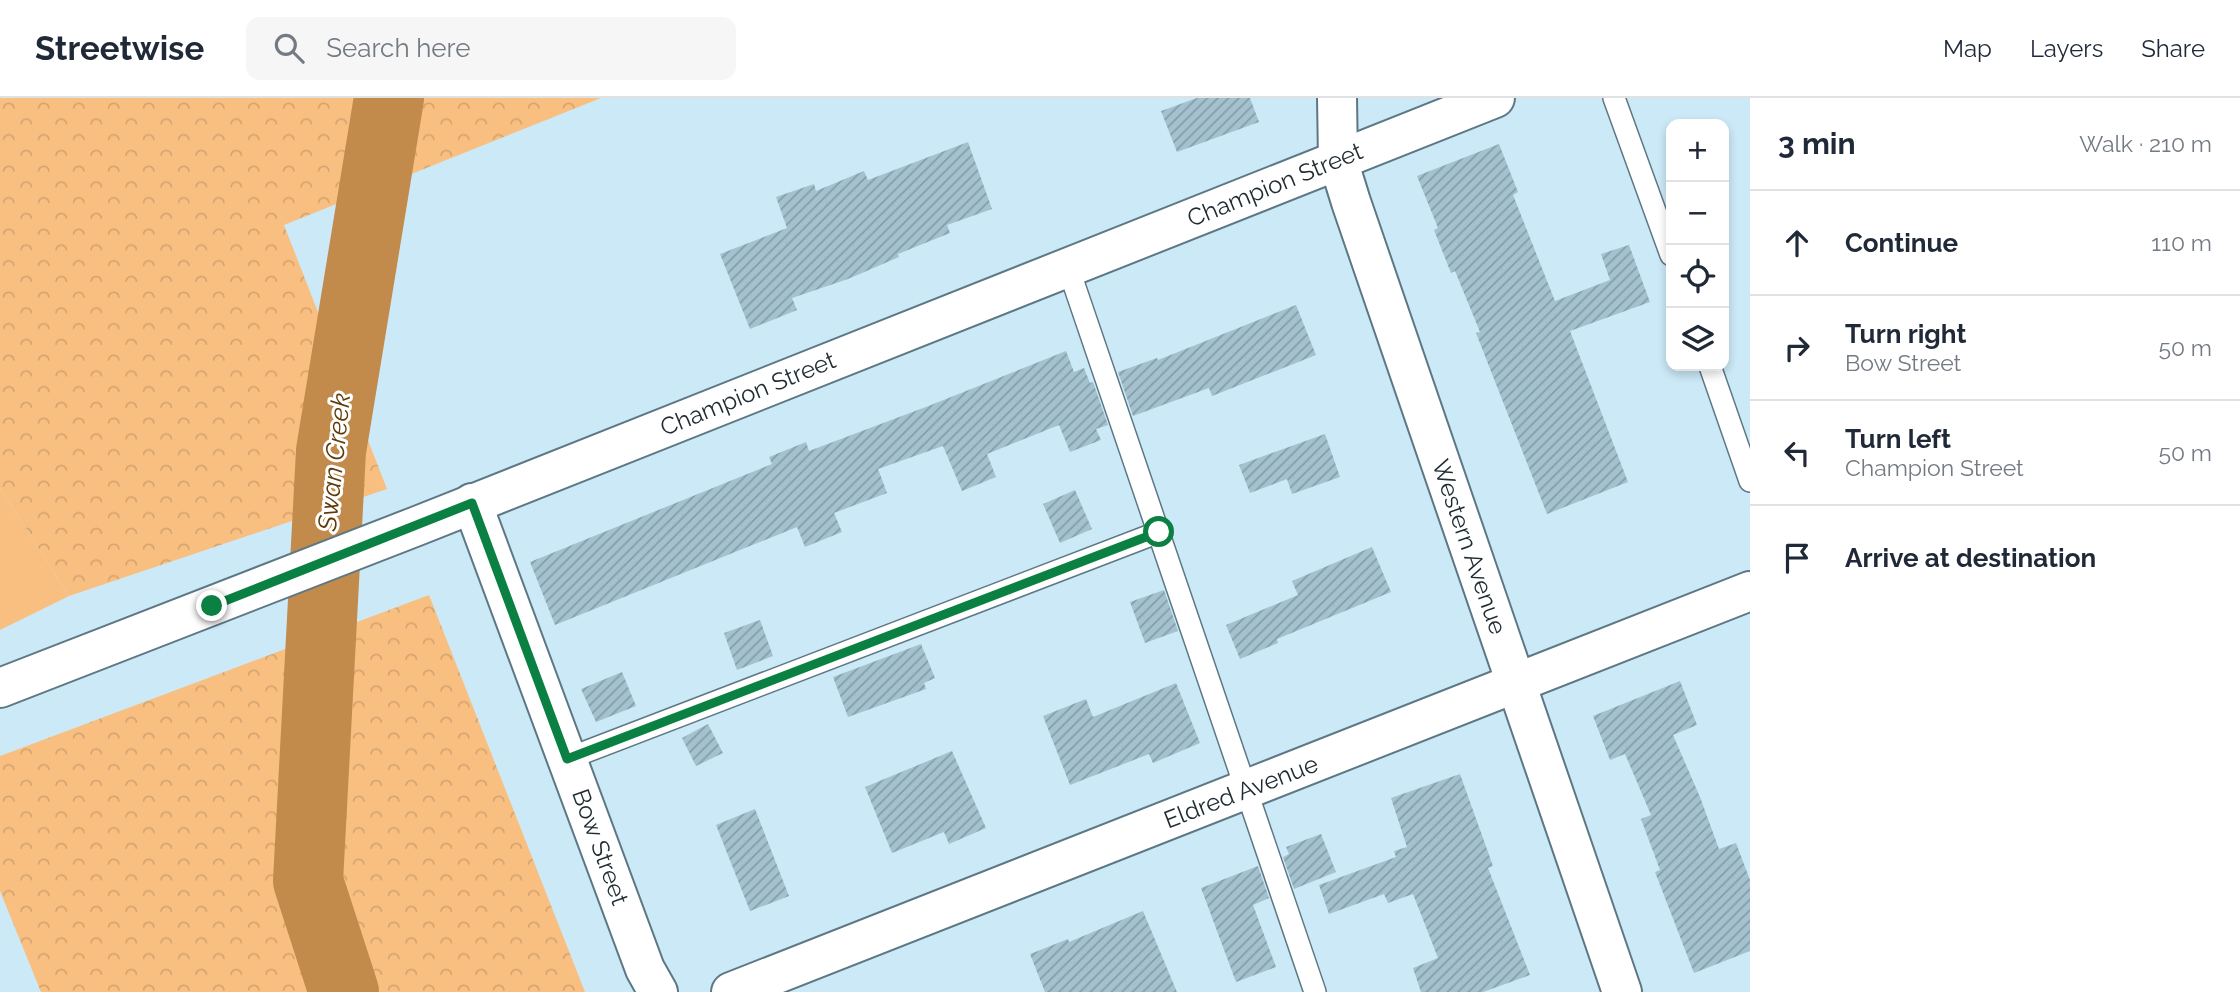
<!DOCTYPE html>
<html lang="en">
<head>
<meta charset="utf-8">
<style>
  :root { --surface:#fff; --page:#f6f6f7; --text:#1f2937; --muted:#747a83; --line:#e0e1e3 }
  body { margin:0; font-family:Raleway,sans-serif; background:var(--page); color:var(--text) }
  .controls { position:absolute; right:21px; top:21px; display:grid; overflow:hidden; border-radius:14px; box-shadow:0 4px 10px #0003 }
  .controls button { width:63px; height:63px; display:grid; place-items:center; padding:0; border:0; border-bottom:2px solid var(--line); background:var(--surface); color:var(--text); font:35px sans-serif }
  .stop { position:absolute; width:21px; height:21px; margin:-16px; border:5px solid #0b8043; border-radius:50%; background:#fff }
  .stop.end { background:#0b8043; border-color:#fff; box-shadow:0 2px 7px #0008 }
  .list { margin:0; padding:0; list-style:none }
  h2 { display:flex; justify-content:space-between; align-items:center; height:91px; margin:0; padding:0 28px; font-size:30px }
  h2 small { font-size:23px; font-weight:400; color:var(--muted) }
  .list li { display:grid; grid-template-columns:46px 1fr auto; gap:21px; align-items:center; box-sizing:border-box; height:105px; padding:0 28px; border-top:2px solid var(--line) }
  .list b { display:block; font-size:26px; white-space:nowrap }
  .list p { margin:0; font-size:23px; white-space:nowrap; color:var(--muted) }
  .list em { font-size:23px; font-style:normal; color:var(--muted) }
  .icon { flex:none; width:38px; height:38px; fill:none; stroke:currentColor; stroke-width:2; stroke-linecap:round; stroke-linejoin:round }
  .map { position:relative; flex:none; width:1750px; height:894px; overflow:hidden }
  header { display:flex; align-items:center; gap:42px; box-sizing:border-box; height:98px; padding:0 35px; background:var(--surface); border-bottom:2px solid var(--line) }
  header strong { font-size:33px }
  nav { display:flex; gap:38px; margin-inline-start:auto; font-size:24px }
  .search { width:490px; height:63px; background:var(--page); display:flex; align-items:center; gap:18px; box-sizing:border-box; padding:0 24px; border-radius:14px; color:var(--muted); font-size:26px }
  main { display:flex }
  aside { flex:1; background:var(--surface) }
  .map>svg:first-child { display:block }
  .green { fill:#f9bf81 }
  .forest { fill:url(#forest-crowns) }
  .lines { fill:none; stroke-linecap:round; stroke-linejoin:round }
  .river { stroke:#c28a4b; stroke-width:70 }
  .building { fill:url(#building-hatch) }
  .lane-casing { stroke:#5d7884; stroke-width:24 }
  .street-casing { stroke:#5d7884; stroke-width:42 }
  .primary-casing { stroke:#5d7884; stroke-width:42 }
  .lane { stroke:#fff; stroke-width:21 }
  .street { stroke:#fff; stroke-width:38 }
  .primary { stroke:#fff; stroke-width:38 }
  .route { stroke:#0b8043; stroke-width:9 }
  .labels { text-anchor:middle; stroke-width:6; stroke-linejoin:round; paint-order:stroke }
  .street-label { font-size:24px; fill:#1f2b30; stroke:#fff }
  .water-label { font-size:26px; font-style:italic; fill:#603a06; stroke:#fff }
</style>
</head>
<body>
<header>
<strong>Streetwise</strong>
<div class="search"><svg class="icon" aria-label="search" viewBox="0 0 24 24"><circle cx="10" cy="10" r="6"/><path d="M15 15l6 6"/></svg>Search here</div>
<nav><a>Map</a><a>Layers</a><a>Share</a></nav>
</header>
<main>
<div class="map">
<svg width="1750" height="894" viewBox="0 0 1750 894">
  <defs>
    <pattern id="forest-crowns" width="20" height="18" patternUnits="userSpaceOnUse" patternTransform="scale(1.75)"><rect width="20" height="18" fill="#f9bf81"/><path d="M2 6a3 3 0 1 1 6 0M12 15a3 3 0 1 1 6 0" fill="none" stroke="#d5a470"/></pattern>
    <pattern id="building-hatch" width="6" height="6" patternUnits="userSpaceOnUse" patternTransform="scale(1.75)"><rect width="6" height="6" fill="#a4c1cf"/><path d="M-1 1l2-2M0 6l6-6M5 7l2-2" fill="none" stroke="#859da8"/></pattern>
  </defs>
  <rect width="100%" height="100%" fill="#cce9f7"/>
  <!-- green -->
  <polygon class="green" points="0,390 69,498 0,532"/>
  <!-- forest -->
  <g class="forest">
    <polygon points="0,0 601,0 284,127 387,391 69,498 0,390"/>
    <polygon points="429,497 585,894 41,894 0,793 0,658"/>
  </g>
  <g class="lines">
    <!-- river -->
    <polyline class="river" points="344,894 308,783 331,353 389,0"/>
  </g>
  <!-- building -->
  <g class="building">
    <polygon points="1197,0 1250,0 1259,24 1177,54 1161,13"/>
    <polygon points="968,44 992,111 947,127 950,135 898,156 899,159 848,181 792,200 797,212 750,231 720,156 787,130 776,99 814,86 816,93 864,73 868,82"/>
    <polygon points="1499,46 1518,94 1513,97 1555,203 1610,182 1601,156 1629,147 1650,204 1570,233 1628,384 1547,416 1476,235 1480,234 1455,173 1451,175 1434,132 1438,130 1417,78"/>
    <polygon points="1296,207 1316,257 1212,298 1209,290 1133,318 1118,274 1157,260 1158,262"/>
    <polygon points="1066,253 1074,274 1084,270 1090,285 1093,284 1108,327 1096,331 1101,342 1070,354 1059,327 987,356 996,379 962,393 943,348 878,371 887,395 834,415 842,434 805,449 797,429 555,527 530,464 772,366 769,359 806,344 809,353 931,307"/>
    <polygon points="1325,336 1340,379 1292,396 1287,381 1250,395 1239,367"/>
    <polygon points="1075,392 1092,431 1060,445 1043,406"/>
    <polygon points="1372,449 1391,494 1277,541 1278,545 1240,561 1226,527 1298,497 1292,483"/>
    <polygon points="1164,492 1178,533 1145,545 1130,504"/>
    <polygon points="760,522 773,558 737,572 724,535"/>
    <polygon points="921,546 935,580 924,585 926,591 848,619 833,579"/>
    <polygon points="622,574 636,608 596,624 581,591"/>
    <polygon points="1680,583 1697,627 1673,637 1700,699 1719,751 1736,745 1750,782 1750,853 1694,875 1655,774 1660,772 1641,721 1651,717 1625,656 1610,662 1593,618"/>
    <polygon points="1176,585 1200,645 1153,665 1149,656 1070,687 1043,618 1086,601 1093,619"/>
    <polygon points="708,626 723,655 696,668 682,640"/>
    <polygon points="952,653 986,730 949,746 944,734 892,755 865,689"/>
    <polygon points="1460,676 1493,768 1488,770 1530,877 1483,894 1421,894 1413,870 1438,860 1413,796 1388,805 1384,796 1329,816 1319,787 1396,759 1394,753 1407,749 1391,700"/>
    <polygon points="755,711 789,798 750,813 716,727"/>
    <polygon points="1321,736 1336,774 1294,791 1283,759 1289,756 1286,749"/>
    <polygon points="1258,768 1269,800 1253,807 1276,869 1236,884 1201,790"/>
    <polygon points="1143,813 1177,894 1045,894 1030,856 1068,841 1069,844"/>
  </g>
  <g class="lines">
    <defs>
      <g id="lane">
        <polyline points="1614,0 1671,157"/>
        <polyline points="1068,169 1315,894"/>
        <polyline points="1710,268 1750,383"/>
        <polyline points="567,661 1159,434"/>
      </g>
      <g id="street">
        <polyline points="472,405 645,871 658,894"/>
        <polyline points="0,590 417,428 1495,0"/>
        <polyline points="731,894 1750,493"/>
      </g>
      <polyline id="primary" points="1337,0 1338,62 1351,104 1622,894"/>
    </defs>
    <!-- lane casing -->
    <use href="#lane" class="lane-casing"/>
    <!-- street casing -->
    <use href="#street" class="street-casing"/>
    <!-- primary casing -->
    <use href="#primary" class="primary-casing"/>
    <!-- lane -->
    <use href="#lane" class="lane"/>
    <!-- street -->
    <use href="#street" class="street"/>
    <!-- primary -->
    <use href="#primary" class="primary"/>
  </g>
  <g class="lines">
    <!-- route -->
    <polyline class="route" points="212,508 472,405 567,661 1159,434"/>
  </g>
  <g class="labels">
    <!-- street labels -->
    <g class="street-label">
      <text transform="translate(1275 87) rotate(-22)" y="8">Champion Street</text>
      <text transform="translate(748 296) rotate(-22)" y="8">Champion Street</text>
      <text transform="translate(1469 449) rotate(71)" y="8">Western Avenue</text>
      <text transform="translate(1241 694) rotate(-21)" y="8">Eldred Avenue</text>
      <text transform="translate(600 749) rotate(70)" y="8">Bow Street</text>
    </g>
    <!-- water labels -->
    <g class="water-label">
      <text transform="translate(334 364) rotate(-84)" y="9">Swan Creek</text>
    </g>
  </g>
</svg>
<div class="controls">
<button>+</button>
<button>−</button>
<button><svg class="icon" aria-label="locate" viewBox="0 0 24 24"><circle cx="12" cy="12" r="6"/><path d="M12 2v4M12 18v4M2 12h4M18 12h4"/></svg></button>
<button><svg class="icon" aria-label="layers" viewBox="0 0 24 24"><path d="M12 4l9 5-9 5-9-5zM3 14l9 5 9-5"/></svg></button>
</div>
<div class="stop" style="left:1159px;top:434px"></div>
<div class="stop end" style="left:212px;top:508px"></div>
</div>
<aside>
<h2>3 min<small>Walk · 210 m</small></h2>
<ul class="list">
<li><svg class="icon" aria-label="ahead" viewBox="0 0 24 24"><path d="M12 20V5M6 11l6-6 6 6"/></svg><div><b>Continue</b></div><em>110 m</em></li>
<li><svg class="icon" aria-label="right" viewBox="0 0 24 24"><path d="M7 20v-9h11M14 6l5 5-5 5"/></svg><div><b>Turn right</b><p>Bow Street</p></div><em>50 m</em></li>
<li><svg class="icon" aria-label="left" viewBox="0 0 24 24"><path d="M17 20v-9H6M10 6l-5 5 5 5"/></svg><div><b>Turn left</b><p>Champion Street</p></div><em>50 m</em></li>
<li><svg class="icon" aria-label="arrive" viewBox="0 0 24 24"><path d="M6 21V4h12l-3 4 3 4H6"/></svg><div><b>Arrive at destination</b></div></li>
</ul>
</aside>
</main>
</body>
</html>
